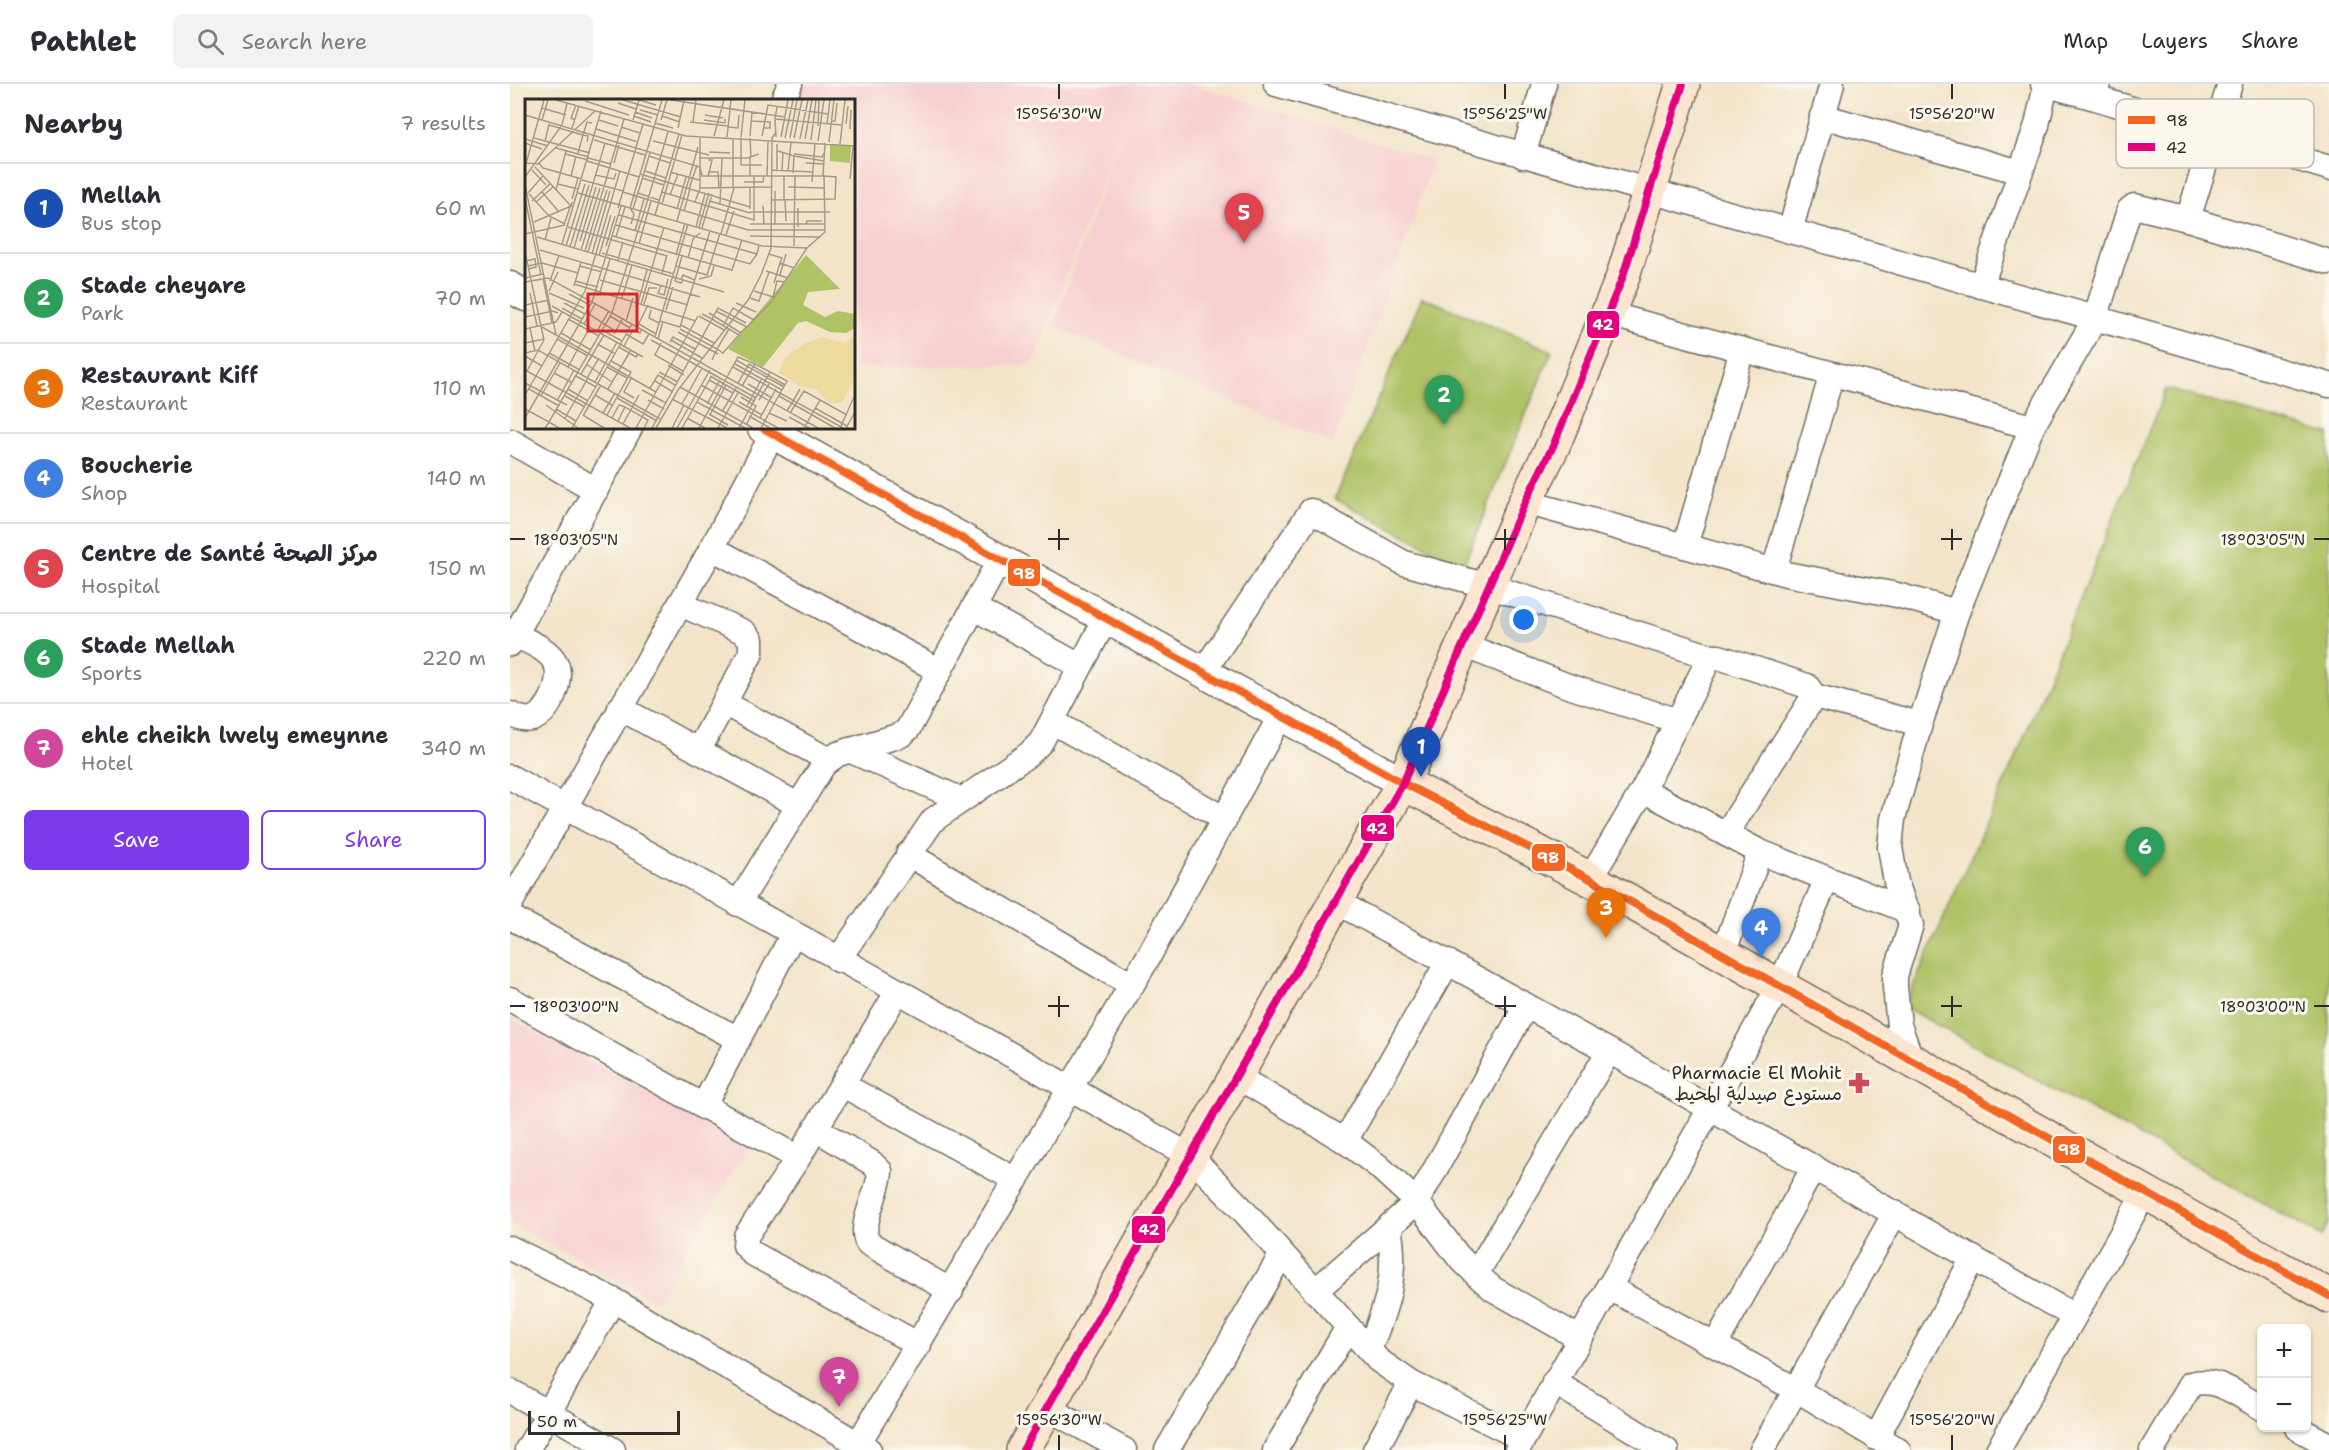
<!DOCTYPE html>
<html lang="en">
<head>
<meta charset="utf-8">
<style>
  :root { --surface:#fff; --page:#f2f2f3; --text:#2b2b33; --muted:#7c7c81; --line:#e1e1e2; --accent:#7c3aed }
  body { margin:0; font-family:"Shantell Sans","Playpen Sans Arabic",sans-serif; background:var(--page); color:var(--text) }
  .controls { position:absolute; right:18px; bottom:18px; display:grid; overflow:hidden; border-radius:9px; box-shadow:0 2px 4px #0004 }
  .controls button { width:54px; height:54px; display:grid; place-items:center; padding:0; border:0; border-bottom:2px solid var(--line); background:var(--surface); color:var(--text); font:30px sans-serif }
  .scale { position:absolute; left:18px; bottom:15px; width:152px; box-sizing:border-box; padding-left:6px; border:3px solid #2b2b2b; border-top:0; font-size:16px; line-height:21px; white-space:nowrap; color:#2b2b2b; -webkit-text-stroke:4px #fbf7ec; paint-order:stroke }
  .you { position:absolute; left:1014px; top:536px; width:21px; height:21px; margin:-15px; border:4px solid #fff; border-radius:50%; background:#1a73e8; box-shadow:0 0 0 9px #1a73e833 }
  .badge { display:grid; place-items:center; width:39px; height:39px; border-radius:50%; background:var(--accent); color:#fff; font-size:20px; font-weight:700 }
  .pin { position:absolute; translate:-50% -50px; filter:drop-shadow(0 2px 3px #0008) }
  .pin::after { content:''; position:absolute; top:32px; width:21px; height:18px; background:inherit; clip-path:polygon(0 0,100% 0,50% 100%) }
  .list { margin:0; padding:0; list-style:none }
  h2 { display:flex; justify-content:space-between; align-items:center; height:78px; margin:0; padding:0 24px; font-size:26px }
  h2 small { font-size:20px; font-weight:400; color:var(--muted) }
  .list li { display:grid; grid-template-columns:39px 1fr auto; gap:18px; align-items:center; box-sizing:border-box; height:90px; padding:0 24px; border-top:2px solid var(--line) }
  .list b { display:block; font-size:22px; white-space:nowrap }
  .list p { margin:0; font-size:20px; white-space:nowrap; color:var(--muted) }
  .list em { font-size:20px; font-style:normal; color:var(--muted) }
  .actions { display:flex; gap:12px; padding:18px 24px }
  .actions a { flex:1; padding:14px 0; border:2px solid var(--accent); border-radius:9px; text-align:center; font-size:21px; color:var(--accent) }
  .actions .main { background:var(--accent); color:#fff }
  .icon { flex:none; width:33px; height:33px; fill:none; stroke:currentColor; stroke-width:2; stroke-linecap:round; stroke-linejoin:round }
  .map { position:relative; flex:none; width:1819px; height:1366px; overflow:hidden }
  header { display:flex; align-items:center; gap:36px; box-sizing:border-box; height:84px; padding:0 30px; background:var(--surface); border-bottom:2px solid var(--line) }
  header strong { font-size:28px }
  nav { display:flex; gap:33px; margin-inline-start:auto; font-size:21px }
  .search { width:420px; height:54px; background:var(--page); display:flex; align-items:center; gap:15px; box-sizing:border-box; padding:0 21px; border-radius:9px; color:var(--muted); font-size:22px }
  main { display:flex }
  aside { flex:1; background:var(--surface) }
  .map>svg:first-child { display:block }
  .built { fill:#f7cfd1 }
  .green { fill:#afc266; stroke:#6d7648; stroke-width:1.5 }
  .lines { fill:none; stroke-linecap:round; stroke-linejoin:round }
  .minor-casing { stroke:#716c62; stroke-width:27 }
  .tertiary-casing { stroke:#716c62; stroke-width:33 }
  .secondary-casing { stroke:#716c62; stroke-width:36 }
  .minor { stroke:#fff; stroke-width:24 }
  .tertiary { stroke:#fff; stroke-width:30 }
  .secondary { stroke:#fbe5cf; stroke-width:33 }
  .bus-1-casing { stroke:#fbf7ec; stroke-width:12 }
  .bus-2-casing { stroke:#fbf7ec; stroke-width:12 }
  .bus-1 { stroke:#f26522; stroke-width:8 }
  .bus-2 { stroke:#e5007d; stroke-width:8 }
  .ticks { fill:none; stroke:#2b2b2b; stroke-width:2 }
  .labels { text-anchor:middle; stroke-width:6; stroke-linejoin:round; paint-order:stroke }
  .poi-label { font-size:18px; fill:#2b2b2b; stroke:#fbf7ec; text-anchor:end }
  .inset-road { fill:none; stroke:#a39a8a; stroke-width:1.5 }
  .view { fill:#d62828; fill-opacity:0.15; stroke:#d62828; stroke-width:3 }
  .inset-edge { fill:none; stroke:#2b2b2b; stroke-width:3 }
  .key { fill:#fbf7ec; stroke:#bdbab2; stroke-width:1.5 }
  .key-label { font-size:16px; fill:#2b2b2b }
  .ticks-label { font-size:15px; text-anchor:middle; fill:#2b2b2b; stroke:#fbf7ec; stroke-width:6; stroke-linejoin:round; paint-order:stroke }
  .line-badge { stroke:#fbf7ec; stroke-width:2 }
  .badge-label { font-size:16px; text-anchor:middle; font-weight:bold; fill:#fff }
</style>
</head>
<body>
<header>
<strong>Pathlet</strong>
<div class="search"><svg class="icon" aria-label="search" viewBox="0 0 24 24"><circle cx="10" cy="10" r="6"/><path d="M15 15l6 6"/></svg>Search here</div>
<nav><a>Map</a><a>Layers</a><a>Share</a></nav>
</header>
<main>
<aside>
<h2>Nearby<small>7 results</small></h2>
<ul class="list">
<li><span class="badge" style="background:#1a4fb4">1</span><div><b>Mellah</b><p>Bus stop</p></div><em>60 m</em></li>
<li><span class="badge" style="background:#2e9e5b">2</span><div><b>Stade cheyare</b><p>Park</p></div><em>70 m</em></li>
<li><span class="badge" style="background:#e8710a">3</span><div><b>Restaurant Kiff</b><p>Restaurant</p></div><em>110 m</em></li>
<li><span class="badge" style="background:#3f7fe0">4</span><div><b>Boucherie</b><p>Shop</p></div><em>140 m</em></li>
<li><span class="badge" style="background:#e0444e">5</span><div><b>Centre de Santé مركز الصحة</b><p>Hospital</p></div><em>150 m</em></li>
<li><span class="badge" style="background:#2e9e5b">6</span><div><b>Stade Mellah</b><p>Sports</p></div><em>220 m</em></li>
<li><span class="badge" style="background:#d1479c">7</span><div><b>ehle cheikh lwely emeynne</b><p>Hotel</p></div><em>340 m</em></li>
</ul>
<div class="actions"><a class="main">Save</a><a>Share</a></div>
</aside>
<div class="map">
<svg width="1819" height="1366" viewBox="0 0 1819 1366">
  <rect width="100%" height="100%" fill="#fbf7ec"/>
  <filter id="ink" filterUnits="userSpaceOnUse"><feTurbulence type="fractalNoise" baseFrequency=".0167" numOctaves="2"/><feDisplacementMap in="SourceGraphic" scale="12" xChannelSelector="R" yChannelSelector="G"/><feConvolveMatrix kernelMatrix="1 2 1 2 8 2 1 2 1" color-interpolation-filters="sRGB"/></filter>
  <filter id="wash" filterUnits="userSpaceOnUse"><feTurbulence type="fractalNoise" baseFrequency=".008" numOctaves="4" result="noise"/><feDisplacementMap in="SourceGraphic" scale="24" xChannelSelector="R" yChannelSelector="G"/><feGaussianBlur stdDeviation="1.35" result="paint"/><feColorMatrix in="noise" values="0 0 0 0 0 0 0 0 0 0 0 0 0 0 0 0 0 1.4 0 .05"/><feComposite in="paint" operator="in"/></filter>
  <g filter="url(#wash)">
    <rect width="100%" height="100%" fill="#f3e4c9"/>
    <!-- built -->
    <g class="built">
      <polygon points="280,0 683,0 924,77 823,360 543,242 619,26 522,281 344,284 344,16 273,16"/>
      <polygon points="0,934 239,1062 146,1218 0,1138"/>
    </g>
    <!-- green -->
    <g class="green">
      <polygon points="912,213 1042,267 953,482 825,415"/>
      <polygon points="1656,305 1819,350 1819,1138 1812,1152 1394,923 1510,663"/>
    </g>
  </g>
  <g filter="url(#ink)">
    <g class="lines">
      <defs>
        <g id="minor">
          <polyline points="766,0 1819,301"/>
          <polyline points="1533,0 1582,13 1588,0"/>
          <polyline points="1720,0 1678,135 1819,178"/>
          <polyline points="1582,13 1819,84"/>
          <polyline points="273,16 280,0"/>
          <polyline points="1312,32 1510,88"/>
          <polyline points="1013,72 1034,0"/>
          <polyline points="1280,147 1322,0"/>
          <polyline points="1471,202 1527,41 1536,1"/>
          <polyline points="1098,230 1522,343"/>
          <polyline points="0,357 86,406"/>
          <polyline points="1015,418 1276,490 1387,511 1447,528"/>
          <polyline points="1175,462 1232,266"/>
          <polyline points="202,464 430,587"/>
          <polyline points="1264,486 1322,290"/>
          <polyline points="170,520 234,548 241,556 241,569 188,667"/>
          <polyline points="464,524 570,582"/>
          <polyline points="0,560 120,344"/>
          <polyline points="953,561 1058,602 1168,637"/>
          <polyline points="693,588 801,427 894,479 978,502 1202,573"/>
          <polyline points="1304,612 1410,640"/>
          <polyline points="214,619 319,676"/>
          <polyline points="110,624 288,721"/>
          <path d="M0,630C7,633 14,637 22,635C40,629 53,596 46,580C39,565 19,558 5,551"/>
          <polyline points="543,638 715,735"/>
          <polyline points="339,666 452,716"/>
          <polyline points="0,693 388,907 680,1072 730,1123 868,1276 901,1299 1013,1355"/>
          <polyline points="1133,706 1250,768 1398,827"/>
          <polyline points="398,770 622,901"/>
          <polyline points="1080,795 1133,706 1198,577 1202,573 1209,573 1297,602 1304,612 1216,750"/>
          <polyline points="825,817 1099,967 1564,1232"/>
          <polyline points="0,820 202,464 263,349"/>
          <polyline points="228,820 314,680 328,670 391,651 398,645 490,475"/>
          <polyline points="0,833 228,955"/>
          <polyline points="1213,870 1250,768"/>
          <polyline points="328,876 423,736 519,670 531,658 596,534"/>
          <polyline points="388,907 288,1074 236,1152 235,1161 242,1169 409,1261"/>
          <polyline points="0,915 288,1074"/>
          <polyline points="1401,975 1389,941 1385,903 1385,892 1401,841 1386,798 1380,763 1383,735 1410,640 1447,528 1522,343 1585,235 1619,126 1624,122 1678,135"/>
          <polyline points="726,992 835,1057 868,1082 907,1118 948,1172 966,1190 983,1205 1069,1254"/>
          <polyline points="333,1001 506,1096"/>
          <polyline points="193,1023 283,850"/>
          <path d="M306,1045L362,1079L370,1087C370,1108 347,1142 358,1159L441,1207"/>
          <polyline points="835,1057 938,878"/>
          <polyline points="0,1164 103,1216 359,1366"/>
          <polyline points="966,1190 1099,967"/>
          <polyline points="1098,1203 1287,1306 1388,1366"/>
          <polyline points="805,1207 907,1118 1016,922"/>
          <polyline points="1205,1261 1304,1083"/>
          <path d="M859,1266C877,1220 888,1193 879,1143"/>
          <polyline points="1044,1298 1156,1366"/>
          <polyline points="0,1307 103,1366"/>
          <polyline points="537,1324 614,1366"/>
          <polyline points="1787,1344 1819,1361"/>
          <polyline points="1366,1354 1463,1174"/>
          <polyline points="348,1360 636,877 771,631"/>
          <polyline points="17,1366 103,1216"/>
          <polyline points="657,1366 772,1170"/>
          <polyline points="765,1366 838,1243"/>
          <polyline points="865,1366 901,1299"/>
          <polyline points="1007,1366 1270,901 1317,795"/>
          <polyline points="1252,1366 1385,1129"/>
          <polyline points="1488,1366 1636,1107"/>
          <path d="M1642,1366L1681,1300C1707,1292 1729,1312 1752,1324"/>
        </g>
        <g id="tertiary">
          <polyline points="0,203 16,212"/>
          <polyline points="253,344 893,699"/>
        </g>
        <g id="secondary">
          <polyline points="893,699 1080,795 1819,1212"/>
          <polyline points="513,1366 893,699 1015,418 1043,362 1112,195 1173,0"/>
        </g>
      </defs>
      <!-- minor casing -->
      <use href="#minor" class="minor-casing"/>
      <!-- tertiary casing -->
      <use href="#tertiary" class="tertiary-casing"/>
      <!-- secondary casing -->
      <use href="#secondary" class="secondary-casing"/>
      <!-- minor -->
      <use href="#minor" class="minor"/>
      <!-- tertiary -->
      <use href="#tertiary" class="tertiary"/>
      <!-- secondary -->
      <use href="#secondary" class="secondary"/>
      <defs>
        <polyline id="bus-1" points="253,344 893,699 1080,795 1819,1212"/>
        <polyline id="bus-2" points="513,1366 893,699 1015,418 1043,362 1112,195 1173,0"/>
      </defs>
      <!-- bus-1 casing -->
      <use href="#bus-1" class="bus-1-casing"/>
      <!-- bus-2 casing -->
      <use href="#bus-2" class="bus-2-casing"/>
      <!-- bus-1 -->
      <use href="#bus-1" class="bus-1"/>
      <!-- bus-2 -->
      <use href="#bus-2" class="bus-2"/>
    </g>
  </g>
  <!-- ticks -->
  <path class="ticks" d="M549,0V15M995,0V15M1442,0V15M549,445V466M995,445V466M1442,445V466M0,455H15M538,455H559M985,455H1006M1431,455H1452M1804,455H1819M549,912V933M995,912V933M1442,912V933M0,922H15M538,922H559M985,922H1006M1431,922H1452M1804,922H1819M549,1351V1366M995,1351V1366M1442,1351V1366"/>
  <!-- icons -->
  <defs>
    <symbol id="pharmacy-bare" viewBox="-9 -9 18 18"><path d="M-2-6h4v4h4v4h-4v4h-4v-4h-4v-4h4Z" fill="#d1495b" stroke="#fbf7ec" stroke-width="2.5" paint-order="stroke"/></symbol>
  </defs>
  <g fill-rule="evenodd">
    <use href="#pharmacy-bare" x="1334" y="984" width="30" height="30"/>
  </g>
  <g class="labels">
    <!-- poi labels -->
    <g class="poi-label">
      <text x="1332" y="995">Pharmacie El Mohit<tspan x="1332" dy="21">مستودع صيدلية المحيط</tspan></text>
    </g>
  </g>
  <!-- overview -->
  <g transform="translate(15 15)">
    <rect width="330" height="330" fill="#f3e4c9"/>
    <path d="M281,156L315,190L283,193L278,206L300,218L313,212L330,215V229L321,234L305,233L281,222L273,224L238,268L203,250Z" fill="#afc266"/>
    <path d="M330,236V279L317,304H304L292,291L275,287L254,274L259,259L281,244L297,238L320,244Z" fill="#eeda9e"/>
    <path d="M305,45L326,47L325,64L305,62Z" fill="#afc266"/>
    <path class="inset-road" d="M31,1L161,37L330,47M98,1L156,18M146,1L260,18M60,2L104,16M93,4L111,10M252,8L250,20L317,26M17,9L41,16M115,11L133,16M110,13L127,19M0,16L175,68L177,77H298L300,44M180,16L198,19M109,17L126,23M137,17L155,23M250,20L251,38M17,21L23,1M50,21L46,19L51,6M74,21L93,27M108,21L114,1L131,6M136,21L142,1M179,21L200,24V20M227,22L245,23V29H239M307,22H310L312,4M165,23L203,27M168,23L171,1M130,24L148,29M302,25L305,1M321,25L323,7M24,26L58,36L62,23L67,24M293,27L294,1M96,28L115,34M203,28L213,29L214,16M47,29L54,7M153,29L159,1M71,30L113,43M325,30L326,11M143,33L119,113L237,147L282,149M189,37L199,1M225,37L227,13M237,37L243,6L303,15M202,38L206,1M216,38L220,1M256,38L263,1M9,39L65,54M208,39V89M216,39V66M225,39L226,58M260,39L268,1M265,39L272,1M269,39L277,1M0,40L23,47M275,40L283,1M280,40L287,1M69,41L120,56M286,41L291,1M128,42L184,56M293,42L299,1M20,43L24,25M304,43L309,1M0,44L17,50M315,45L320,1M31,49L64,58M253,52L269,57L268,74M184,53L205,54M53,54L58,36L63,37L62,43M40,55L63,61M269,55L297,58L299,54M124,57L145,64M269,57L299,62M63,59L86,65M174,59H225M62,62L114,78M0,64L13,65L70,12M14,64L18,69L57,80M89,64L94,46M281,64L299,65M216,66H237M0,68L19,1M10,68L46,107L47,103M7,71L21,86M246,71L288,73M252,71V45M120,72L141,79M257,72L258,53M263,72L266,43M145,73L174,81M183,73H193L194,89M115,75L225,108M70,76L89,80L91,74M46,77L51,57M225,77V58L234,55M229,77V122M242,77L243,41M259,77V101M0,78L37,26L42,4M183,78L187,61H183M117,79L139,86M325,80L328,47M57,81L98,92M219,83H238L239,77M287,83L290,45M33,85L53,90M0,86L31,236M263,88L299,89M175,89L246,88M225,89V110M164,90L172,66M31,91L41,52M250,92V126M17,93L34,113M98,93L223,131H300M137,93L229,121M3,94L18,77M53,94L105,109L109,115L106,125M113,94L134,101M4,95L24,117L40,125M145,96L153,75M0,99L16,176M47,100L53,79M246,101L310,100L311,78L299,77M260,101L261,122M7,102L25,85M185,102L225,114M11,103L28,88M170,103L175,89V39M137,105L157,36M195,105L197,59M238,107L239,125M93,109L118,25M108,110L125,54M152,110L161,78M159,112L165,90M225,113H305M94,116L232,155L234,146M130,116L154,35M152,122L173,48M9,123L46,107M225,125H300M281,125L282,122H297M39,126L45,108M91,126L225,165L232,155M43,128L142,157M171,128L180,95M174,128L184,94M273,128V109M177,129L187,95M110,132L119,100M0,135L40,126M196,135L209,89M201,136L209,112M88,137L207,171L217,141M225,137L296,138M12,138L199,193M91,138L100,108M20,141L26,119M55,142L71,88M37,145L76,12M114,145L126,102M41,147L60,85M81,147L90,117M269,147L270,76M45,148L64,86M49,149L80,44M15,151L175,198M56,151L75,89M60,152L99,20M0,153L19,241L2,272M63,153L82,91M77,154L149,175M67,155L85,92M244,155L257,159L255,164M151,156L160,124M74,157L86,116M157,157L150,182L156,184L158,181M163,159L168,140L175,134M93,161L98,143M0,162L10,160L11,168L4,170M3,167L17,164L53,174M55,167L77,173M151,167L182,176L195,134M241,172L263,179M137,174L142,156M255,176L261,155M0,179L18,175M18,179L27,224M174,180L186,177L189,167M75,181L163,206M156,181L158,176L170,181M25,182L34,156M50,182L73,188M0,183L23,179L87,214M249,184L255,164L269,169M49,185L171,222M49,187L56,163M136,187L133,194L139,196L143,180M24,192L33,173M229,192L248,198L252,182L260,183M75,193L85,160M5,194L12,227M24,194L59,209M44,195L65,206M97,199L107,166M225,199L234,202L244,173M39,204L60,215M113,204L122,171M211,204L231,213M116,205L139,128M119,205L124,189H132M0,206L24,201M27,207L118,258M37,209L57,220M126,211L124,219L134,224M141,211L148,188M191,212L222,228L247,202L282,149L300,133L299,76M61,213L90,232M87,214L293,329M184,214L216,234M177,215L187,220L193,209L221,224M85,217L105,229M174,217L199,231M0,218L28,212L33,214M43,220L74,237M101,222L108,199M135,222L155,228L185,132M59,225L70,205M114,225L131,235M156,226L189,244M198,227L208,209L229,221M17,228L131,293M112,228L123,206M5,229L10,252M0,230L31,223L37,213M155,230L192,250L204,230M77,231L97,242M72,232L84,212M153,233L193,255M36,234L66,251M89,235L98,219M101,235L118,245L124,235M130,238L163,125M32,240L63,257M133,240L138,222M126,241L231,299M146,241L177,259M145,243L148,238L170,250M0,244L19,240M136,244L130,256L158,272M72,245L89,254M99,247L108,231L115,234L116,231M94,248L111,258L113,255M0,254L13,251L135,320M24,254L55,271M0,257L17,267M187,261L192,250L198,254L221,228M211,261L259,288M61,265L87,283M210,265L257,291M143,266L159,276M43,268L65,228M82,268L102,279M208,268L318,329M0,271L105,329M134,273L153,283M29,274L46,283M56,275L79,236M51,277L71,288M185,277L229,302M107,278L99,293L109,299M62,279L74,259M184,281L208,294M130,282L148,293M70,283L92,243M0,284L42,306M213,284L224,265L260,286M223,285L247,299M176,286L253,329M217,287L230,265L262,282L249,305M155,288L228,329M125,289L133,276L150,286M4,290L34,307M43,290L63,302M83,290L106,251M117,291L141,304M0,296L60,192L95,72M70,296L87,306M16,297L35,264M40,297L60,308M254,297L310,329M216,298L231,307L221,326M92,299L132,322M147,300L202,329M123,301L139,310M234,301L244,285M32,302L49,271M172,303L220,329M214,303L237,316M157,305L177,269M182,305L195,281M21,306L53,329M222,307L236,281M290,309L322,327M0,310L24,323L87,214L119,113L105,109L137,1M31,310L51,322M262,312L275,290M197,313L211,289M78,314L90,294M244,314L262,322M265,314L279,292L322,316M184,315L203,326M58,316L79,329M82,316L106,273L86,262M185,316L201,286M58,317L76,286M224,317L245,329M264,318L284,329M0,319L67,203L96,107M40,319L63,279M87,319L94,306L100,308M162,319L180,329M235,319L251,290M93,322L100,308L123,321L119,329M98,325L114,296M316,327L329,298M20,329L24,323L34,329M47,329L107,225M111,329L173,217M127,329L187,220L214,236M131,329L153,291L223,201L236,176L246,149L247,39L251,33M147,329L159,306M152,329L185,271M157,329L186,278M174,329L213,258L230,265M193,329L214,292M214,329L245,273M236,329L249,305M279,329L295,301M321,329L330,313"/>
    <path class="view" d="M63,195H112V232H63Z"/>
    <rect width="330" height="330" class="inset-edge"/>
  </g>
  <!-- legend -->
  <rect x="1606" y="15" width="198" height="69" rx="9" class="key"/>
  <rect x="1618" y="32" width="27" height="8" fill="#f26522"/>
  <rect x="1618" y="59" width="27" height="8" fill="#e5007d"/>
  <g class="key-label">
    <text x="1656" y="42">98</text>
    <text x="1656" y="69">42</text>
  </g>
  <g class="ticks-label">
    <text x="549" y="35">15°56'30"W</text>
    <text x="995" y="35">15°56'25"W</text>
    <text x="1442" y="35">15°56'20"W</text>
    <text x="66" y="461">18°03'05"N</text>
    <text x="1753" y="461">18°03'05"N</text>
    <text x="66" y="928">18°03'00"N</text>
    <text x="1753" y="928">18°03'00"N</text>
    <text x="549" y="1341">15°56'30"W</text>
    <text x="995" y="1341">15°56'25"W</text>
    <text x="1442" y="1341">15°56'20"W</text>
  </g>
  <g class="line-badge">
    <rect x="1076" y="226" width="34" height="29" rx="6" fill="#e5007d"/>
    <rect x="497" y="474" width="34" height="29" rx="6" fill="#f26522"/>
    <rect x="850" y="730" width="35" height="28" rx="6" fill="#e5007d"/>
    <rect x="1021" y="759" width="35" height="29" rx="6" fill="#f26522"/>
    <rect x="1542" y="1051" width="34" height="29" rx="6" fill="#f26522"/>
    <rect x="621" y="1131" width="35" height="29" rx="6" fill="#e5007d"/>
  </g>
  <g class="badge-label">
    <text x="1093" y="246">42</text>
    <text x="514" y="495">98</text>
    <text x="867" y="750">42</text>
    <text x="1038" y="779">98</text>
    <text x="1559" y="1071">98</text>
    <text x="639" y="1151">42</text>
  </g>
</svg>
<div class="controls">
<button>+</button>
<button>−</button>
</div>
<div class="scale">50 m</div>
<div class="you"></div>
<div class="pin badge" style="left:911px;top:693px;background:#1a4fb4">1</div>
<div class="pin badge" style="left:934px;top:341px;background:#2e9e5b">2</div>
<div class="pin badge" style="left:1096px;top:854px;background:#e8710a">3</div>
<div class="pin badge" style="left:1251px;top:874px;background:#3f7fe0">4</div>
<div class="pin badge" style="left:734px;top:159px;background:#e0444e">5</div>
<div class="pin badge" style="left:1635px;top:793px;background:#2e9e5b">6</div>
<div class="pin badge" style="left:329px;top:1323px;background:#d1479c">7</div>
</div>
</main>
</body>
</html>
